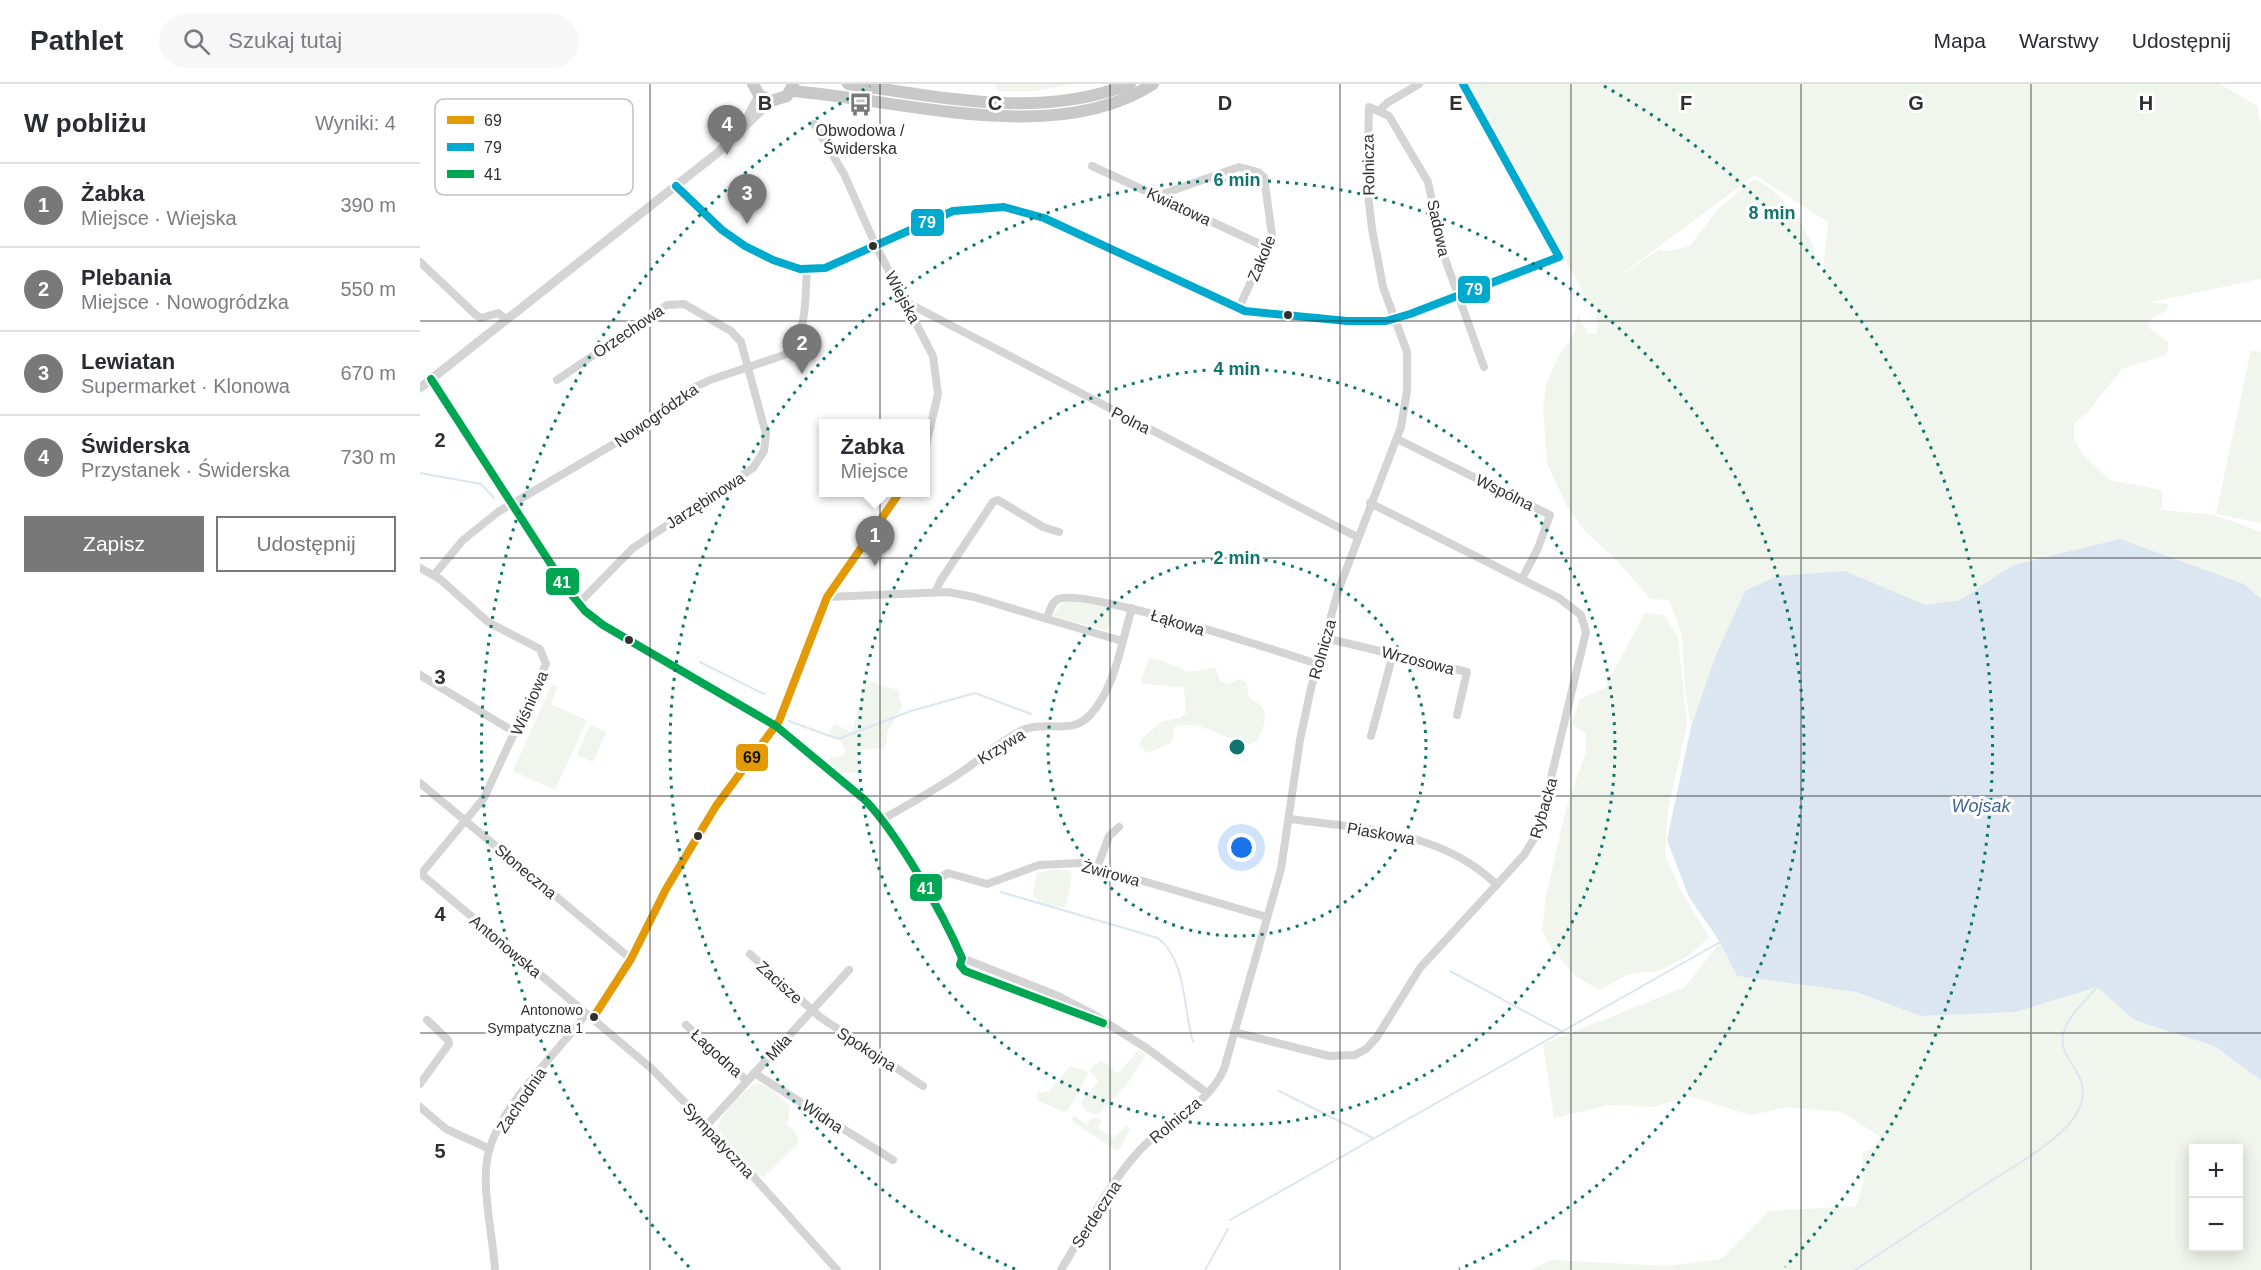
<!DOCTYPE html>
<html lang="pl">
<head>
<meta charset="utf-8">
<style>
  :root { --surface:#fff; --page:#f7f7f7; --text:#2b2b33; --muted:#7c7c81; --line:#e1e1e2; --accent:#787878 }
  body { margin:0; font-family:Helvetica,sans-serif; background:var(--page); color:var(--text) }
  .controls { position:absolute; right:18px; bottom:18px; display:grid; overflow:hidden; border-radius:0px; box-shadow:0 3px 15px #0003 }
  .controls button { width:54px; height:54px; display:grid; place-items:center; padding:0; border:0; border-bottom:2px solid var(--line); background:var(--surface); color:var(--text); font:30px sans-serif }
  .you { position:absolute; left:822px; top:764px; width:21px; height:21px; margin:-15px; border:4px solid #fff; border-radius:50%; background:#1a73e8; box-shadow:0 0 0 9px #1a73e833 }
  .badge { display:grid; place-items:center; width:39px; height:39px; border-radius:50%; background:var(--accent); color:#fff; font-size:20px; font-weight:700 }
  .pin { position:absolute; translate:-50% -50px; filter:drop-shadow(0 2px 3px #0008) }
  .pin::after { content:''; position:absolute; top:32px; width:21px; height:18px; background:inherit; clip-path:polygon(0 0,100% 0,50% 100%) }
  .popup { position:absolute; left:399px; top:335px; width:111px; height:78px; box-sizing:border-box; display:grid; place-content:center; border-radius:0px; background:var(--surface); filter:drop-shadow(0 2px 4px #0005); font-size:20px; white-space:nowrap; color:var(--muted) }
  .popup b { font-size:22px; color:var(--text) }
  .popup::after { content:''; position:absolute; left:50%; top:100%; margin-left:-12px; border:12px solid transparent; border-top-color:var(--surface) }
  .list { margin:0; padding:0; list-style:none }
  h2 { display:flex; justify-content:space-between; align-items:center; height:78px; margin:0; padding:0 24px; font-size:26px }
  h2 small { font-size:20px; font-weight:400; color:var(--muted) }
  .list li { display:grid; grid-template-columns:39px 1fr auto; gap:18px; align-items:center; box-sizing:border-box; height:84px; padding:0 24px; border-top:2px solid var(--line) }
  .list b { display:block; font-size:22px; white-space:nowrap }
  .list p { margin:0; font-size:20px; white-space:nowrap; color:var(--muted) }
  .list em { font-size:20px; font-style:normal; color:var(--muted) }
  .actions { display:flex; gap:12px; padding:18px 24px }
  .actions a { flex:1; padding:14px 0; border:2px solid var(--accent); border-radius:0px; text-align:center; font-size:21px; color:var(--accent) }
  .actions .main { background:var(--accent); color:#fff }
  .icon { flex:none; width:33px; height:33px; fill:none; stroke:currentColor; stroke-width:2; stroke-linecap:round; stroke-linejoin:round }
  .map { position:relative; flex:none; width:1841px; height:1186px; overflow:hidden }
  header { display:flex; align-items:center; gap:36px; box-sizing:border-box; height:84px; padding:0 30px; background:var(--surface); border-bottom:2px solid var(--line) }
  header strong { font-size:28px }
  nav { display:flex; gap:33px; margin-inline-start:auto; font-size:21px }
  .search { width:420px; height:54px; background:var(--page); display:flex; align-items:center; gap:15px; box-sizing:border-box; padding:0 21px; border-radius:33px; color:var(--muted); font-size:22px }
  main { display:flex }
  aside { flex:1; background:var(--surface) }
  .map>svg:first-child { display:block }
  .green { fill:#f0f5ed; fill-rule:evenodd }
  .water { fill:#dbe6f1 }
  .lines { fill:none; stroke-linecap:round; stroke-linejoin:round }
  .stream { stroke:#dbe6f1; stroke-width:2 }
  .minor { stroke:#d4d4d4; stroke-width:8 }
  .tertiary { stroke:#d4d4d4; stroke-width:9 }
  .primary { stroke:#c8c8c8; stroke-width:12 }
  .bus-1-casing { stroke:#fff; stroke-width:12 }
  .bus-2-casing { stroke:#fff; stroke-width:12 }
  .bus-3-casing { stroke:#fff; stroke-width:12 }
  .bus-1 { stroke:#e39a05; stroke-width:8 }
  .bus-2 { stroke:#00a9ce; stroke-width:8 }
  .bus-3 { stroke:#00a651; stroke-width:8 }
  .grid { fill:none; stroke:#303030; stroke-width:1.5; stroke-opacity:0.55 }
  .ring { fill:none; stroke:#0f766e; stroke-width:3; stroke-dasharray:3 6 }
  .bus-dot { fill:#303030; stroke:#fff; stroke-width:2 }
  .labels { text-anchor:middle; stroke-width:6; stroke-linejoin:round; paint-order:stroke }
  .bus-label { font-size:14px; fill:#303030; stroke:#fff; text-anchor:end }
  .poi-label { font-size:16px; fill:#303030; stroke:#fff }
  .street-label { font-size:16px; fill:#303030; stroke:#fff }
  .water-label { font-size:18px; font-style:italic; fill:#41678f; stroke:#fff }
  .key { fill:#fff; stroke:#c1c1c1; stroke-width:1.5 }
  .key-label { font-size:16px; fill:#303030 }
  .grid-label { font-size:20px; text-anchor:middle; font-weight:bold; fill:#303030; stroke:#fff; stroke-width:6; stroke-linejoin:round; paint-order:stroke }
  .centre { fill:#0f766e; stroke:#fff; stroke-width:3 }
  .ring-label { font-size:18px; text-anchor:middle; font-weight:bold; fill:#0f766e; stroke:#fff; stroke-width:6; stroke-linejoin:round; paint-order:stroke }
  .line-badge { stroke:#fff; stroke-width:2 }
  .badge-label { font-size:16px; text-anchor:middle; font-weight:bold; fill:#fff }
  .pale-badge-label { font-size:16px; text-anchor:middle; font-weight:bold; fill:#111 }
</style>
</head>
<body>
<header>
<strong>Pathlet</strong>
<div class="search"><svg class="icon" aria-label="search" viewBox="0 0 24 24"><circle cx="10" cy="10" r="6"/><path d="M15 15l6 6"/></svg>Szukaj tutaj</div>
<nav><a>Mapa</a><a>Warstwy</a><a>Udostępnij</a></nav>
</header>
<main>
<aside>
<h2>W pobliżu<small>Wyniki: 4</small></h2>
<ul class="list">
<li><span class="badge">1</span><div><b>Żabka</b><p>Miejsce · Wiejska</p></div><em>390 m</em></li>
<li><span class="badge">2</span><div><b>Plebania</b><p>Miejsce · Nowogródzka</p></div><em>550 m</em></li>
<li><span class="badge">3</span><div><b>Lewiatan</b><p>Supermarket · Klonowa</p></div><em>670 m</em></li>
<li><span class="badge">4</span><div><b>Świderska</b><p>Przystanek · Świderska</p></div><em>730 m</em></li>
</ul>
<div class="actions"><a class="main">Zapisz</a><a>Udostępnij</a></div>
</aside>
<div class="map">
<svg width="1841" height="1186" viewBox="0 0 1841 1186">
  <rect width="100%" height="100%" fill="#fff"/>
  <!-- green -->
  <g class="green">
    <polygon points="574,0 653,0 616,7 578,7"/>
    <path d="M1050,0H1800L1837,22L1841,42V195L1727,219L1748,220L1747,227L1734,232L1728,243L1748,258V267L1745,271L1702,285L1667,329L1654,339V355L1662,370L1690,396L1742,406V426L1795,431L1841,448V515L1824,500L1779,485L1593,481L1540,516L1506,521L1425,487L1325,507L1295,573L1271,643L1265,605L1262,550L1249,516L1231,515L1195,475L1164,446L1147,423L1127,379L1123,324L1127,297L1140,270L1153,252L1158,231L1168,250L1177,249L1176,222L1167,216ZM1335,91L1408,138L1402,195C1397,184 1396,170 1391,158C1380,134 1359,106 1334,95L1297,126L1270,162L1251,167L1238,166L1190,199Z"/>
    <polygon points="1831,266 1841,268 1841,439 1796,430"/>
    <polygon points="645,517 686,522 692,528 690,542 686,546 634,533 633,530"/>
    <polygon points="1225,529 1244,531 1258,553 1267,641 1248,725 1245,771 1261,807 1289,853 1270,871 1238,887 1209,890 1179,906 1154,891 1132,865 1122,846 1126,812 1146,725 1166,667 1166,649 1152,640 1160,615 1184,605"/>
    <path d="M729,574C744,575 753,583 767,587C779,589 786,584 796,584L800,597L807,600L820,595L827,600L829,614C852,624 846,639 837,657L827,661C802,654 782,635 754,643L752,658L728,669L719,662L721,655L742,637L760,634L766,629L764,603L723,600L721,596Z"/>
    <polygon points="451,598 478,606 482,623 467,648 467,660 463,664 442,666 439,675 442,688 422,689 407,678 410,674 423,671 426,666 420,656 410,652 409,647 415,640 430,648 433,645 443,603"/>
    <polygon points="132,600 138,602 131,620 167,636 135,706 93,687"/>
    <polygon points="170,641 186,648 173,678 157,671"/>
    <path d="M636,785L649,786L652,791L646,822C634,824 620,820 613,811L617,789Z"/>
    <path d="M1300,858L1317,892L1436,908L1501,932L1596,928L1677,903L1714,936L1794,962L1841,996V1186H1111L1131,1176L1246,1182L1301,1175L1349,1127L1436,1122L1444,1095L1442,1068L1453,1065L1461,1053L1422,1028L1367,1023L1330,1031L1269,1012L1233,1023L1189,1021L1134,1034L1123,960L1265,903ZM1774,1064H1818V1164H1774Z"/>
    <polygon points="719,966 726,970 705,1003 677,1031 666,1027 661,1018 679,997 669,987 680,977 688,980 695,989 699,988"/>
    <polygon points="650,982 667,987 668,990 648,1026 643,1028 617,1016 617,1009 629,1007"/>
    <path d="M339,999L353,1006L370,1023L367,1041L376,1049L379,1058L344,1093L336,1090L297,1045C302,1028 322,1005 339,999Z"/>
    <polygon points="654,1031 666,1041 672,1034 680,1035 682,1037 678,1044 693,1054 707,1042 710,1045 699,1066 696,1066 655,1039 652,1036"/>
  </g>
  <!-- water -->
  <polygon class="water" points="1700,455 1824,500 1841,515 1841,996 1794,962 1714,936 1677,903 1596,928 1501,932 1436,908 1317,892 1300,858 1269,813 1247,756 1271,643 1295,573 1325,507 1357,492 1425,487 1506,521 1540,516 1593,481"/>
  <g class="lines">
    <!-- stream -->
    <g class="stream">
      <polyline points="0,389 61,400 74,414"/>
      <polyline points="280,578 344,610"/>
      <polyline points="369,637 418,655 491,627 555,609 611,630"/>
      <path d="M581,808L738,854C767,877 763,925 773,958"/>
      <polyline points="1030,887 1143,948"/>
      <polyline points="859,1007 953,1054"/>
      <polyline points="810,1136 1300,858"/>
      <polyline points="785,1186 808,1145"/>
      <path d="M1435,1186C1477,1158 1519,1131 1561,1103C1587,1087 1645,1054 1658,1027C1677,989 1634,977 1644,947C1649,930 1666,917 1677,903"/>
    </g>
    <!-- minor -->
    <g class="minor">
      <polyline points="960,26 967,19 999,0"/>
      <polyline points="394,40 424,90 456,162 513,272 518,310 506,361"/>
      <polyline points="672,82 846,163"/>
      <polyline points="256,102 302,146 325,162 353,176 380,185 405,184 533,127 584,123 624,134 825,227 927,237 966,237 990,230 1139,173 1043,0"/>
      <polyline points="737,112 819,83 838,88 844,93 852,151 819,224"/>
      <polyline points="0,178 56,231 61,234 78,229 86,235"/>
      <polyline points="486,218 937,453"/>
      <path d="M11,295L147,505L165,527L183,541L356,642L445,716C478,750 523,830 542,874L540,881L545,887L683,939"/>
      <polyline points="137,296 247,221 264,220 311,247 321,258 346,350 344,367 333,384 213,464 158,520"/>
      <polyline points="977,355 1130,431 1118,464 1102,495"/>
      <polyline points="0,484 20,495 68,538 120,565 126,580 64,714 1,790"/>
      <path d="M14,491L43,456L78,428L223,343L267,307L290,296L364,271C388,254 385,213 387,186"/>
      <polyline points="515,508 521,496 573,418 578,416 623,443 639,448"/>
      <path d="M407,513L528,508L554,513L627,535C629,528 631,519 638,515C665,503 859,568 898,580"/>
      <polyline points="627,535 702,557"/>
      <polyline points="905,554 1047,588 1037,631"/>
      <polyline points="0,591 96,649"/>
      <polyline points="951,652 973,570"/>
      <polyline points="0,699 211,875"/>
      <path d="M870,735C942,745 1021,746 1077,801"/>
      <path d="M461,736C488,721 515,706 540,689C561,675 582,655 605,645C628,637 652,651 670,631C696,603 701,559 712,524"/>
      <polyline points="677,784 689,752 699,743"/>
      <polyline points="0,789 232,985 287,1041 417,1186"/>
      <polyline points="504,803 528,789 567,800 619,781 661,779 847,833"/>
      <polyline points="330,870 400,933 503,1002"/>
      <polyline points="542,874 636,911 671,929 728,965 787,1009"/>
      <polyline points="173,934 211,875 246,805 296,722 359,637 407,513 480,408"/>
      <polyline points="266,941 327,997"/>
      <polyline points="814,948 909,972 935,971 946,965 957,953 1000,884 1104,771 1118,748 1166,548 1161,531 1139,514 950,419"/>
      <polyline points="334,989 473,1076"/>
      <polyline points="0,1000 29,960 28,956 7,936"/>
      <polyline points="0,1023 26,1045 70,1065"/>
      <polyline points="287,1041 429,886"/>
      <path d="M75,1186C73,1153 62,1107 67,1076C74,1027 137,970 166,930"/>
      <path d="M641,1186C665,1146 688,1101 719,1067C744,1039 789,1021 804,985L861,785L880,656L891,604L918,507L981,343L987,307V268L963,203L952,145L947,101L949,23L969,32L1008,98L1024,172L1064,283"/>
    </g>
    <!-- tertiary -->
    <g class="tertiary">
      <polyline points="322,44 339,11"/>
      <polyline points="0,304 296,70 351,17"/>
    </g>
    <!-- primary -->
    <g class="primary">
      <polyline points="333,0 339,11 351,17 367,12 373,1"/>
      <path d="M428,0C522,13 619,36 710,0"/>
      <path d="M371,7C480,15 635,64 733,0"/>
    </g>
    <defs>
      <polyline id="bus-1" points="173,934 211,875 246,805 296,722 359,637 407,513 480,408"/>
      <polyline id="bus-2" points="256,102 302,146 325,162 353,176 380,185 405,184 533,127 584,123 624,134 825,227 927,237 966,237 990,230 1139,173 1043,0"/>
      <path id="bus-3" d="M11,295L147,505L165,527L183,541L356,642L445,716C478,750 523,830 542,874L540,881L545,887L683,939"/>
    </defs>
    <!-- bus-1 casing -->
    <use href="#bus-1" class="bus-1-casing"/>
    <!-- bus-2 casing -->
    <use href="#bus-2" class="bus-2-casing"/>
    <!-- bus-3 casing -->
    <use href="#bus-3" class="bus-3-casing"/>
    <!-- bus-1 -->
    <use href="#bus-1" class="bus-1"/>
    <!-- bus-2 -->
    <use href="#bus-2" class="bus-2"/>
    <!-- bus-3 -->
    <use href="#bus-3" class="bus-3"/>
  </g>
  <!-- grid -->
  <path class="grid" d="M230,0V1186M460,0V1186M690,0V1186M920,0V1186M1151,0V1186M1381,0V1186M1611,0V1186M0,237H1841M0,474H1841M0,712H1841M0,949H1841"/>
  <!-- distance rings -->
  <g class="ring">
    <circle cx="817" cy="663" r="189"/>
    <circle cx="817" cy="663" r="378"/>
    <path d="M595 1185A567 567 0 1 1 1039 1185"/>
    <path d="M269 1183A756 756 0 0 1 450 2M1184 2A756 756 0 0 1 1365 1183"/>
  </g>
  <!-- icons -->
  <defs>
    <symbol id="bus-bare" viewBox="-9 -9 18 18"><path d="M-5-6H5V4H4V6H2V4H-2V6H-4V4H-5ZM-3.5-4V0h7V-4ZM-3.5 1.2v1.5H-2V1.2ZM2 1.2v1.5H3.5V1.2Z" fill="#787878" stroke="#fff" stroke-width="2.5" paint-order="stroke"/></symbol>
  </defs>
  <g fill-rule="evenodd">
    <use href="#bus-bare" x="424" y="4" width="33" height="33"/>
  </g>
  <!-- markers -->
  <g class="bus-dot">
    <circle cx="453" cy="162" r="5"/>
    <circle cx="868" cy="231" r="5"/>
    <circle cx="209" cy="556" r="5"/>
    <circle cx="278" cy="752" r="5"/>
    <circle cx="174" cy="933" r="5"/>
  </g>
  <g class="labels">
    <!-- bus labels -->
    <g class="bus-label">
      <text x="163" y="931">Antonowo<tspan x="163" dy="18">Sympatyczna 1</tspan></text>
    </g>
    <!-- poi labels -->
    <g class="poi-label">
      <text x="440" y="52">Obwodowa /<tspan x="440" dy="18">Świderska</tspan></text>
    </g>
    <!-- street labels -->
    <g class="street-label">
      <text transform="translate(948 81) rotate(-91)" y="6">Rolnicza</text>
      <text transform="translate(759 122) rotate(25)" y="6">Kwiatowa</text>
      <text transform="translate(1019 144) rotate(78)" y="6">Sadowa</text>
      <text transform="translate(841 174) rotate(-67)" y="6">Zakole</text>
      <text transform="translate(483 213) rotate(62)" y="6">Wiejska</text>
      <text transform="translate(208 247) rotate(-34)" y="6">Orzechowa</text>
      <text transform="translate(236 331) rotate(-35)" y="6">Nowogródzka</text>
      <text transform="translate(711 336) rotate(27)" y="6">Polna</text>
      <text transform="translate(1085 408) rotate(26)" y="6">Wspólna</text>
      <text transform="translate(285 416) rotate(-33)" y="6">Jarzębinowa</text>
      <text transform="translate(758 538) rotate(17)" y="6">Łąkowa</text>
      <text transform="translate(902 565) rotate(-74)" y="6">Rolnicza</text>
      <text transform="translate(998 576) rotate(14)" y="6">Wrzosowa</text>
      <text transform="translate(109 619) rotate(-66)" y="6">Wiśniowa</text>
      <text transform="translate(581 662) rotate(-32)" y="6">Krzywa</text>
      <text transform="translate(1123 724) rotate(-74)" y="6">Rybacka</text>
      <text transform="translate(961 749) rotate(10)" y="6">Piaskowa</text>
      <text transform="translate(106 787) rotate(40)" y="6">Słoneczna</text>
      <text transform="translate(691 789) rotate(15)" y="6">Żwirowa</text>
      <text transform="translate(86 862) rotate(40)" y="6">Antonowska</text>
      <text transform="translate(360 898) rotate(42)" y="6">Zacisze</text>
      <text transform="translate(358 963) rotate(-47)" y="6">Miła</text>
      <text transform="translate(447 965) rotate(33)" y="6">Spokojna</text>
      <text transform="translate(297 969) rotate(42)" y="6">Łagodna</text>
      <text transform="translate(101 1016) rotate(-56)" y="6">Zachodnia</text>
      <text transform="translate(403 1032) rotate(34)" y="6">Widna</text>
      <text transform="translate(755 1036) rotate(-40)" y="6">Rolnicza</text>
      <text transform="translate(299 1056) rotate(47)" y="6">Sympatyczna</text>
      <text transform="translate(676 1130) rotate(-57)" y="6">Serdeczna</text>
    </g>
    <!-- water labels -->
    <g class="water-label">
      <text x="1561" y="728">Wojsak</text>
    </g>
  </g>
  <!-- legend -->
  <rect x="15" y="15" width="198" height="96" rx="9" class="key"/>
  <rect x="27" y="32" width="27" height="8" fill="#e39a05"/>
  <rect x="27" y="59" width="27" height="8" fill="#00a9ce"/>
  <rect x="27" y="86" width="27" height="8" fill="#00a651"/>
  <g class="key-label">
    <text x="64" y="42">69</text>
    <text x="64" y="69">79</text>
    <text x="64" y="96">41</text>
  </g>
  <g class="grid-label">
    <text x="345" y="26">B</text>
    <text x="575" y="26">C</text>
    <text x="805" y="26">D</text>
    <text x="1036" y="26">E</text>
    <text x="1266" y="26">F</text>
    <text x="1496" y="26">G</text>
    <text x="1726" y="26">H</text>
    <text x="20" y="363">2</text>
    <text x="20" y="600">3</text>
    <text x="20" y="837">4</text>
    <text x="20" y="1074">5</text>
  </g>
  <circle cx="817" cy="663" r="9" class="centre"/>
  <g class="ring-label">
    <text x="817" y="102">6 min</text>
    <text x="1352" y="135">8 min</text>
    <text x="817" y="291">4 min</text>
    <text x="817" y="480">2 min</text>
  </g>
  <g class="line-badge">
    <rect x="490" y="124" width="35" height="29" rx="6" fill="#00a9ce"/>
    <rect x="1037" y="191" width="34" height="29" rx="6" fill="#00a9ce"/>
    <rect x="125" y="483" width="35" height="29" rx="6" fill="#00a651"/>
    <rect x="315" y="659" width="34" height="29" rx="6" fill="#e39a05"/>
    <rect x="489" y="789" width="34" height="29" rx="6" fill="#00a651"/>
  </g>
  <g class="badge-label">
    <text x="507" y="144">79</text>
    <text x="1054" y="211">79</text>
    <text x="142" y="504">41</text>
    <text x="506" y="810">41</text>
  </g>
  <g class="pale-badge-label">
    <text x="332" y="679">69</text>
  </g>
</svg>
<div class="controls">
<button>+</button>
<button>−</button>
</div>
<div class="you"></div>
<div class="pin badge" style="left:455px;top:482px">1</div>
<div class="popup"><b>Żabka</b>Miejsce</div>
<div class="pin badge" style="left:382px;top:290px">2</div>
<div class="pin badge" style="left:327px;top:140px">3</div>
<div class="pin badge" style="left:307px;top:71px">4</div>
</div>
</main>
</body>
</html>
